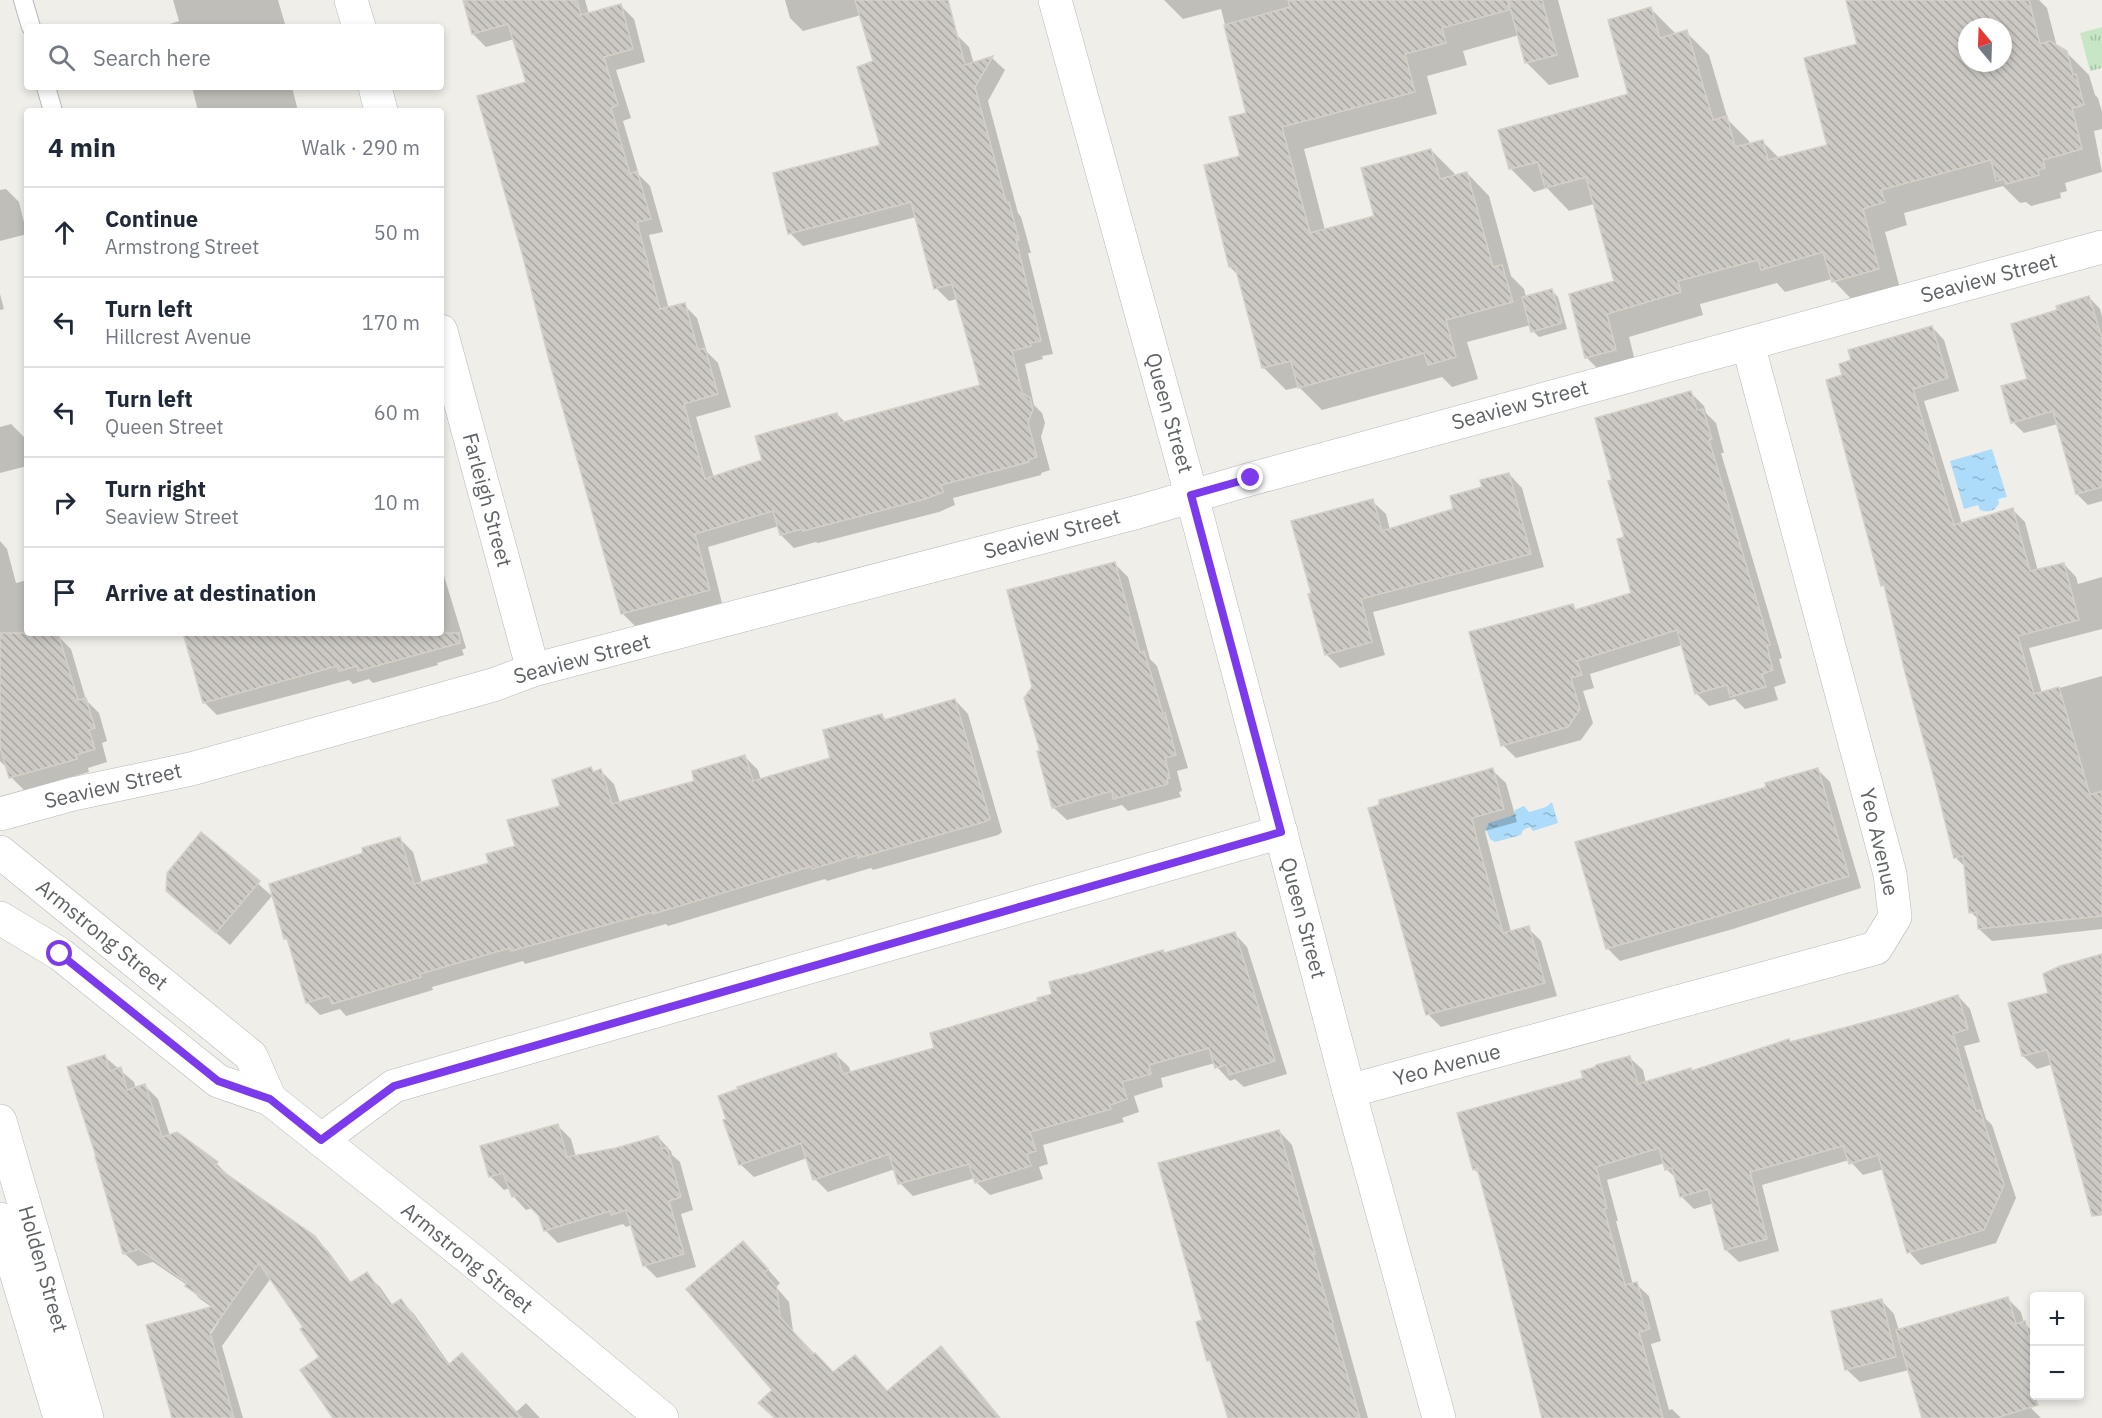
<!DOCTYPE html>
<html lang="en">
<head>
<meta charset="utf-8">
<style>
  :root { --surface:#fff; --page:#f6f6f7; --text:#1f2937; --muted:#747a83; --line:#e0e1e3 }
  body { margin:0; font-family:"IBM Plex Sans",sans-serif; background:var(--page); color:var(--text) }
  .controls { position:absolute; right:18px; bottom:18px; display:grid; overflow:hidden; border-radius:6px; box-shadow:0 3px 9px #0003 }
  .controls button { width:54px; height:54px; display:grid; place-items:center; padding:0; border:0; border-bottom:2px solid var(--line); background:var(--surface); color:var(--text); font:30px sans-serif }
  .compass { position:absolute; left:1958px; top:18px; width:54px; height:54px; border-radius:50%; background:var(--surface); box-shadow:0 3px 9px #0003; rotate:341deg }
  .stop { position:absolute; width:18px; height:18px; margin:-14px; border:4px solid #7c3aed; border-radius:50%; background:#fff }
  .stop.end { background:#7c3aed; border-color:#fff; box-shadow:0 2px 6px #0008 }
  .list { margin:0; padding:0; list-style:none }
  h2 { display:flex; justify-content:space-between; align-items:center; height:78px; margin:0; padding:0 24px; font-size:26px }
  h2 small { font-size:20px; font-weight:400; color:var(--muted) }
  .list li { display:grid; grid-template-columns:39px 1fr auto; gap:18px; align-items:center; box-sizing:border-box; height:90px; padding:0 24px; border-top:2px solid var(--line) }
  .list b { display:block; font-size:22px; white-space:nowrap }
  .list p { margin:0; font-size:20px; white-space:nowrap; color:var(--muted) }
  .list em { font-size:20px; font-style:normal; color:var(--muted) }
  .icon { flex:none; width:33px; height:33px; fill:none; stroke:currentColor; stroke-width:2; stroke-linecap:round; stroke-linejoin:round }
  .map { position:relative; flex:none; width:2102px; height:1418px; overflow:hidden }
  .search { position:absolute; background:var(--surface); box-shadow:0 3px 9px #0003; left:24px; top:24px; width:420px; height:66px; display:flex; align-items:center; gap:15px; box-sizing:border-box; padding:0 21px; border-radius:6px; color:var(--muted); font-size:22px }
  .panel { position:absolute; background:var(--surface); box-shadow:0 3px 9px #0003; left:24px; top:108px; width:420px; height:528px; border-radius:6px }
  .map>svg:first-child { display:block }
  .grass { fill:url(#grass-tufts) }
  .water { fill:url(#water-ripples) }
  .shadow { fill:#0003; fill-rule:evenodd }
  .building { fill:url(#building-back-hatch); stroke:#d5d0c6; stroke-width:1.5; fill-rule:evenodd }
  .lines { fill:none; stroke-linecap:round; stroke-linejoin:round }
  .lane-casing { stroke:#b5b8bb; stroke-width:20 }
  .street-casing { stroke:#b5b8bb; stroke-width:34 }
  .secondary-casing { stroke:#b4b7bb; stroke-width:34 }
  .lane { stroke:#fff; stroke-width:18 }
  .street { stroke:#fff; stroke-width:33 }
  .secondary { stroke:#fff; stroke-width:33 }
  .route { stroke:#7c3aed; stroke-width:8 }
  .labels { text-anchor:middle; stroke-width:4.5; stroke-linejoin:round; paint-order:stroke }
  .street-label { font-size:21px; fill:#5f6367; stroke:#fff }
</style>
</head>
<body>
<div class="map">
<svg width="2102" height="1418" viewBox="0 0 2102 1418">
  <defs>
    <pattern id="grass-tufts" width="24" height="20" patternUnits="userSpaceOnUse" patternTransform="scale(1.5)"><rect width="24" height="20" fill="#c7e6c6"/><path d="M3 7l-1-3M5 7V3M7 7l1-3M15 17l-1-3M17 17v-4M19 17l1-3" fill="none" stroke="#a5bea5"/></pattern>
    <pattern id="water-ripples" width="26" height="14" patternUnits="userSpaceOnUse" patternTransform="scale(1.5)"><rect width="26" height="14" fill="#addcfb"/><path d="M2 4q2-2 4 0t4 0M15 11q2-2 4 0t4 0" fill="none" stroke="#90b6cf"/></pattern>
    <pattern id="building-back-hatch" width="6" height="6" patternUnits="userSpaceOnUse" patternTransform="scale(1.5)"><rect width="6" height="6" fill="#ccc9c4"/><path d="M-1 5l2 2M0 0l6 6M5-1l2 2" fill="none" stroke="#a9a7a3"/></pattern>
  </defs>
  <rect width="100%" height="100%" fill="#f0eee8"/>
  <!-- grass -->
  <polygon class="grass" points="2102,27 2102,68 2090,71 2080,33"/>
  <!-- water -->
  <g class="water">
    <path d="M1992,449L2007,497L1998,499L1999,503C1995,511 1989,513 1980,510L1978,505L1964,509L1950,461Z"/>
    <polygon points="1552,802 1558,823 1533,831 1530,827 1523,830 1521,835 1495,842 1490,839 1486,829 1489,823 1514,815 1515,810 1524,806 1529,812 1546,807"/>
  </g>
  <!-- shadow -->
  <g class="shadow">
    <polygon points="173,0 278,0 285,24 276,27 171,27 170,24 179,21"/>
    <polygon points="464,0 585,0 589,14 620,5 634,19 645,62 616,70 631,118 623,121 639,175 650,186 663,232 649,235 669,309 684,305 697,318 707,352 718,363 731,407 696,417 714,478 764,461 837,414 846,423 982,386 957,299 949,301 936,288 916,217 803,246 790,233 882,146 875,62 861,15 803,31 790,18 785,0 942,0 956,34 969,47 974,64 992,58 1005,70 988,101 1018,213 1021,217 1031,253 1028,253 1053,354 1042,356 1043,359 1025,364 1034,405 1042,413 1045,423 1041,437 1050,470 1041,473 1041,475 953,498 955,505 939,512 818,543 816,542 794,548 781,535 779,526 708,547 722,603 635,626 622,613 527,83 514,39 486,47 473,34"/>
    <polygon points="1164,0 1558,0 1579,77 1549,85 1527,63 1519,35 1463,51 1467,65 1427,76 1437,114 1304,149 1325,230 1376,217 1431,150 1454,173 1455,177 1467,173 1489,196 1511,276 1524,289 1526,297 1552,291 1558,297 1567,329 1539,337 1533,331 1531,325 1467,342 1478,379 1452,387 1442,377 1322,410 1299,387 1286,390 1264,368 1239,276 1230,267 1241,157 1248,114 1221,9 1183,19"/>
    <path d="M1847,0H2039L2047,8L2057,47L2066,52L2089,75L2095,95L2098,98L2102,112V129L2094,131L2102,172L2065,183L2067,191L2060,193L2061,198L2031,206L2026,202L2020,203L2003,186L1904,213L1907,225L1885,232L1901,292L1856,304L1832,279L1785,292L1777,283L1700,304L1703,315L1629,337L1638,373L1609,380L1586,357L1616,282L1594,204L1569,211L1547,188L1534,192L1511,169L1500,131L1630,95L1651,9L1674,32L1675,35L1686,32L1709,55L1728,120L1749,141L1750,145L1762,141L1780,159L1829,146L1859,45ZM1967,27H2003V63H1967Z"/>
    <polygon points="192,87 292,87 298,111 198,111"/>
    <polygon points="6,189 19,202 27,234 0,241 0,190"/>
    <polygon points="0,294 4,309 0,310"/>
    <polygon points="2089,297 2100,309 2102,317 2102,501 2088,505 2077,494 2058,424 2024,433 2013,422 2059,311"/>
    <polygon points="1932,327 1944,340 1959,391 1924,401 1962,524 2013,510 2025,522 2038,571 2064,564 2076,577 2078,584 2102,577 2102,629 2029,648 2042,693 2102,676 2102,929 1992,941 1979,929 1979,920 1971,912 1966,868 1955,857 1887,589 1883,585 1844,376"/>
    <polygon points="1691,393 1704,406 1706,413 1716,423 1724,453 1721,453 1782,658 1779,659 1786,683 1774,687 1778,700 1745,709 1735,699 1709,706 1696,693 1682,645 1590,674 1594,688 1583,691 1593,723 1581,740 1516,758 1503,745 1572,606 1578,611 1633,594 1626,538 1614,481"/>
    <polygon points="11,424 24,437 27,448 27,466 0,473 0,427"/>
    <polygon points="1509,474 1522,488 1544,567 1373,612 1385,655 1340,668 1327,655 1310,595 1313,594 1372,501 1386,514 1390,530 1455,510 1484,488"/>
    <polygon points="0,541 7,549 16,583 27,580 27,633 58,633 59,637 71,649 86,700 99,713 107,741 102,743 107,762 88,768 89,772 24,790 11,777 8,769 0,761"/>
    <polygon points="1115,564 1128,577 1150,659 1157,666 1188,768 1177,771 1182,791 1179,792 1181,797 1128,811 1122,805 1067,820 1053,807 1042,752"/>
    <polygon points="441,566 466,648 462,650 464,655 437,663 438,665 373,683 369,679 353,684 349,680 217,715 204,702 185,633 441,633"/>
    <polygon points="955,700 968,714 1002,832 998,835 873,870 871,868 827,881 825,879 668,926 666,924 525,964 523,961 432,987 433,990 346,1016 340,1009 320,1015 307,1002 290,943 286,939 270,884 365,854 400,839 413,852 422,883 491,864 516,847 562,807 591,769 595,773 601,771 614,784 620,803 696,782 745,757 758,770 761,780 832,759 882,716 886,720"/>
    <polygon points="1817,769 1830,782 1861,888 1733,929 1620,961 1607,948 1768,788"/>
    <polygon points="1492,770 1506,783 1517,822 1485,831 1511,932 1528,928 1541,941 1557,996 1441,1027 1428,1014 1370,809"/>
    <polygon points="201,834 272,896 230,945 168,891"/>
    <polygon points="1234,933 1247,947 1287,1074 1244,1087 1235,1079 1230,1081 1217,1067 1215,1063 1161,1078 1163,1087 1134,1096 1139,1112 1122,1118 1124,1122 1043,1145 1048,1164 1039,1167 1043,1179 990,1195 976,1182 975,1178 913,1196 900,1183 895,1169 828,1192 815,1179 807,1158 754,1177 740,1164 835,1054 849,1067 851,1074 936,1049 1054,995 1078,976 1163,951 1166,954"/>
    <polygon points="2102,955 2102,1203 2053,1064 2037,1069 2023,1056 2050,995"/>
    <polygon points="1958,996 1970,1009 1980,1042 1964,1046 1986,1119 1992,1125 2016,1198 1996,1243 1921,1265 1909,1252 1884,1169 1863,1175 1849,1160 1762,1185 1779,1251 1739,1262 1726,1250 1714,1203 1694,1209 1681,1196 1677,1179 1666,1169 1665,1163 1607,1180 1618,1221 1616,1221 1633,1285 1636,1284 1649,1296 1661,1341 1651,1344 1669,1410 1672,1409 1681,1418 1542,1418 1538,1405 1540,1404 1480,1175 1474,1169 1585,1079 1630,1058 1643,1070 1646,1083 1690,1070 1692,1072"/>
    <path d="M105,1057L134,1082L136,1089L145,1086L158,1099L170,1136L217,1164L230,1177L314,1237L328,1251L352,1284L366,1274L380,1287L393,1306L401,1301L414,1314L450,1365L516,1412L526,1403L540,1418H335L321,1357L305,1328L271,1278L222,1346L243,1418H174L213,1308L200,1299L187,1285L153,1262L138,1266L124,1253ZM215,1322H219L207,1340Z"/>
    <polygon points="558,1126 571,1139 576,1157 616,1149 658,1137 671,1151 672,1155 680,1162 693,1210 681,1214 696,1267 657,1278 644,1265 632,1225 626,1227 623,1224 558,1243 545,1230 541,1216 532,1208 526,1210 513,1196 510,1188 504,1190 491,1177 482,1147"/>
    <polygon points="1279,1131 1292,1145 1368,1418 1229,1418 1213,1365 1209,1360 1204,1322"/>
    <polygon points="756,1256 780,1283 776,1287 789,1302 793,1331 834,1374 887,1392 941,1348 991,1406 976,1418 775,1418 775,1390"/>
    <polygon points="2008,1299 2021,1312 2024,1323 2034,1333 2034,1393 2015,1398 2031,1408 2041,1418 1923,1418 1909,1370 1860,1382 1846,1369 1881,1300 1894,1314 1899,1331"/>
  </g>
  <!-- building -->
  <g class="building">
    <polygon points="463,0 577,0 581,15 621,4 633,49 604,57 618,105 611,108 630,174 637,171 651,219 637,222 660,309 685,303 698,350 705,348 718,394 684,404 705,479 762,460 755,436 837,413 840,423 980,385 952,284 934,289 911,202 788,234 773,173 880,145 857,67 873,61 855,0 948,0 965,65 993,56 975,87 1006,202 1009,202 1019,240 1016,240 1041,341 1030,343 1031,346 1012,351 1022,393 1030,398 1033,409 1028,423 1037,457 1028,460 1029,462 941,485 943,492 925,499 803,531 802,529 780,535 773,511 695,534 710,590 621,614 549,360 522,253 477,96 526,82 508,24 472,34"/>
    <polygon points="1288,0 1508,0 1509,10 1442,28 1446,43 1405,54 1415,92 1282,127 1310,233 1374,216 1361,168 1431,149 1440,179 1467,172 1493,267 1502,265 1513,302 1446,320 1456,357 1428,365 1424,353 1298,388 1291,361 1262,368 1235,266 1229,267 1204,165 1240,156 1229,117 1246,113 1224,25 1290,7"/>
    <polygon points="1508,0 1542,0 1557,55 1525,63"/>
    <path d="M1846,0H2029L2040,44L2050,41L2067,51L2073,75L2076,74L2084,105L2072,108L2082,149L2043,160L2045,168L2038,170L2039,175L2006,184L2004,179L1996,181L1991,160L1881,190L1885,202L1863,209L1879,269L1832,282L1823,252L1761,270L1758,260L1678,281L1681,292L1607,314L1616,350L1585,358L1569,294L1614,281L1586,177L1545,188L1538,162L1509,169L1498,130L1628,94L1608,20L1651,7L1660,38L1687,30L1713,120L1727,116L1735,147L1763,140L1768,160L1827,145L1804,58L1857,44ZM1967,27H2003V63H1967Z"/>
    <polygon points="1552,289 1562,323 1531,332 1522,297"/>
    <polygon points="2089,296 2102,339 2102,487 2076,494 2053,411 2011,423 2001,386 2027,379 2011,324 2057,310 2056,306"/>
    <polygon points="1932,326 1948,378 1913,389 1954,525 2013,508 2030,571 2064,563 2079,620 2018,636 2034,694 2059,687 2090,795 2102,791 2102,916 1978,929 1977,912 1969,913 1963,856 1954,858 1937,789 1905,672 1884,585 1881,586 1826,380 1842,375 1839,364 1851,360 1848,350"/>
    <polygon points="1691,391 1697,410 1703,409 1712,439 1709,440 1770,645 1767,646 1773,670 1762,674 1766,687 1730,697 1727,685 1695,694 1677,630 1577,661 1582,675 1571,678 1580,709 1568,727 1501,746 1469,632 1573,604 1575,610 1631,593 1617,539 1624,537 1608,481 1612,480 1595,418"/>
    <polygon points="1509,473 1531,554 1361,599 1372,642 1325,655 1308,594 1311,593 1291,521 1373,499 1382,531 1453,509 1450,496 1482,487 1480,480"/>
    <polygon points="1115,562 1140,653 1144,651 1163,714 1165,713 1176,755 1165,758 1170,778 1167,779 1168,784 1113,799 1112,791 1052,808 1037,751 1040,751 1024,698 1032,687 1007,590"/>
    <polygon points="0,633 58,633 78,700 86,698 95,728 89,730 95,749 76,755 77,759 9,778 0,746"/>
    <polygon points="183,633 459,633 460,643 358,671 357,666 339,671 337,666 203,703"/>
    <polygon points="955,699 990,819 984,822 858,858 858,855 812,869 812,866 653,914 653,912 511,951 510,948 420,974 421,977 332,1004 329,996 306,1003 287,938 284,939 269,884 363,853 362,848 400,837 414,884 489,863 486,854 515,846 507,820 560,806 552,780 591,767 593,772 601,769 612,804 694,781 692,771 745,755 753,781 830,758 823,730 882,714 884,720"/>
    <polygon points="1493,768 1504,809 1472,818 1476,836 1503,933 1529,926 1545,983 1426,1015 1368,808 1379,805 1379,800"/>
    <polygon points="1818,768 1849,876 1719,916 1606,949 1575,842 1766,787 1765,783"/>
    <polygon points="201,832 260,881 216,933 166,891 167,873"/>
    <polygon points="1235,932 1275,1061 1229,1075 1226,1065 1215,1068 1209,1048 1149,1065 1151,1074 1122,1082 1127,1099 1110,1105 1111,1109 1030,1132 1036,1151 1027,1154 1031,1166 975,1183 969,1164 898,1184 889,1154 813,1180 801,1143 739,1165 723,1120 726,1119 718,1096 738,1089 737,1087 836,1053 843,1074 934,1048 930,1033 1038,1001 1037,998 1052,994 1049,982 1078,974 1079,975 1163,950 1164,953"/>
    <polygon points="2102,954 2102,1215 2092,1216 2047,1050 2022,1056 2008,1003 2048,993 2043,974 2060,966"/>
    <polygon points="1958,995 1968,1029 1953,1034 1976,1111 1980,1110 2004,1185 1984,1230 1907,1253 1878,1155 1849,1164 1843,1146 1750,1172 1767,1239 1725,1250 1708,1189 1680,1197 1672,1168 1665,1170 1659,1148 1596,1167 1607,1208 1604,1209 1625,1285 1637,1282 1650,1329 1639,1332 1663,1418 1542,1418 1501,1256 1477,1168 1473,1170 1457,1113 1583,1078 1581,1071 1595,1067 1596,1065 1630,1056 1638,1084 1691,1068 1691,1071 1789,1039 1790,1042 1911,1010"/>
    <polygon points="105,1055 110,1071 121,1067 127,1090 145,1084 162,1137 177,1132 218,1162 215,1166 315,1236 350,1283 367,1272 390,1306 401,1299 448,1365 462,1353 522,1418 333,1418 300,1370 319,1357 300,1329 303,1327 259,1263 210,1333 234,1418 172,1418 146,1325 214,1306 185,1286 187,1283 139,1249 123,1254 95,1156 96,1156 67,1067"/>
    <polygon points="558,1124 567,1157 616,1148 658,1136 662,1149 667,1147 681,1197 669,1201 684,1254 643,1266 626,1210 611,1215 610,1211 544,1231 539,1216 518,1195 512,1197 503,1173 489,1177 480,1146"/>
    <polygon points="1279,1130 1315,1254 1313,1255 1333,1322 1332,1323 1360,1418 1228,1418 1210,1360 1207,1361 1196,1322 1202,1320 1158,1163"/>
    <polygon points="743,1241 768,1269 764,1273 777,1288 780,1317 813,1354 815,1353 833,1372 855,1355 887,1391 941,1346 1000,1418 775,1418 758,1403 772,1390 686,1289"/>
    <polygon points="2008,1297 2016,1324 2025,1321 2034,1354 2034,1395 2038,1405 1996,1418 1922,1418 1896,1330"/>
    <polygon points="1882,1299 1896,1357 1845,1370 1831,1311"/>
  </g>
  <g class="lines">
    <defs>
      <g id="lane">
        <polyline points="23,0 31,27"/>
        <polyline points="46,87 53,111"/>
      </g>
      <g id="street">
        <polyline points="351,0 359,27"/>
        <polyline points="1055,0 1199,523 1349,1091 1439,1418"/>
        <polyline points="375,87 381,111"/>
        <polyline points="441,331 533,670"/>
        <polyline points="0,814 73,794 191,769 493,685 533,670 1138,512 1251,479 2102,247"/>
        <polyline points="1349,1091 1876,948 1895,917 1890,874 1748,344"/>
        <polyline points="321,1140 394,1086 1281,832"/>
      </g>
      <g id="secondary">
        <polyline points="0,852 251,1056 270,1099"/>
        <polyline points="0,918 60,954 218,1081 270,1099 479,1266 662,1418"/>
        <polyline points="0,1121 87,1418"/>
        <polyline points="0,1219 60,1418"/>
      </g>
    </defs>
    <!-- lane casing -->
    <use href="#lane" class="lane-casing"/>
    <!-- street casing -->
    <use href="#street" class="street-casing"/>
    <!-- secondary casing -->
    <use href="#secondary" class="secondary-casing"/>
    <!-- lane -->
    <use href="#lane" class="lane"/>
    <!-- street -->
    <use href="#street" class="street"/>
    <!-- secondary -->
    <use href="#secondary" class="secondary"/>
  </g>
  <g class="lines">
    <!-- route -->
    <polyline class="route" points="60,954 218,1081 270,1099 321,1140 394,1086 1281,832 1191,495 1251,478"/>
  </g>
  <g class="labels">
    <!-- street labels -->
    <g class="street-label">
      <text transform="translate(1989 278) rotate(-15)" y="7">Seaview Street</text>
      <text transform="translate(1520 405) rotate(-15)" y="7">Seaview Street</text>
      <text transform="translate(1169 413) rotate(74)" y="7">Queen Street</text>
      <text transform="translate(487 500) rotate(75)" y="7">Farleigh Street</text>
      <text transform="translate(1052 534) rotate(-15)" y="7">Seaview Street</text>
      <text transform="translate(582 659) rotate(-15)" y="7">Seaview Street</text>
      <text transform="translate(113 786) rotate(-13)" y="7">Seaview Street</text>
      <text transform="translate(1879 842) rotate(77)" y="7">Yeo Avenue</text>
      <text transform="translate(1303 918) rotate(75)" y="7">Queen Street</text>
      <text transform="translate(102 935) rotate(39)" y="7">Armstrong Street</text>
      <text transform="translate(1447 1065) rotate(-15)" y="7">Yeo Avenue</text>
      <text transform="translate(467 1258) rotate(39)" y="7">Armstrong Street</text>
      <text transform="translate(43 1269) rotate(74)" y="7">Holden Street</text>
    </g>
  </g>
</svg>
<div class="controls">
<button>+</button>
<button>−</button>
</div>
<svg class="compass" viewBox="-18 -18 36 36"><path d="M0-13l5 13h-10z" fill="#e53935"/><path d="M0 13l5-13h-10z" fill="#747a83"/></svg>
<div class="stop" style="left:60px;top:954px"></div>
<div class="stop end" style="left:1251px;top:478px"></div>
<div class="search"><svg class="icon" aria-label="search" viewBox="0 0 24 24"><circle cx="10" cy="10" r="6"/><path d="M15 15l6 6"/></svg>Search here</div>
<section class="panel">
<h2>4 min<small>Walk · 290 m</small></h2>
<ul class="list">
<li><svg class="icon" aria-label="ahead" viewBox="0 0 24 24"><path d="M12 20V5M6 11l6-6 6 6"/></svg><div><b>Continue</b><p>Armstrong Street</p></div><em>50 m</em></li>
<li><svg class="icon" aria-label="left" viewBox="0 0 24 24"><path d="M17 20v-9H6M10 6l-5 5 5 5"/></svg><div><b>Turn left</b><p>Hillcrest Avenue</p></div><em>170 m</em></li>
<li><svg class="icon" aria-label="left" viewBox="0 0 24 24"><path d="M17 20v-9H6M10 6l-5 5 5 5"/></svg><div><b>Turn left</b><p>Queen Street</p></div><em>60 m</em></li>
<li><svg class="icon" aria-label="right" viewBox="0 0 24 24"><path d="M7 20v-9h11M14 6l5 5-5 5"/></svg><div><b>Turn right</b><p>Seaview Street</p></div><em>10 m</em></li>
<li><svg class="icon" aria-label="arrive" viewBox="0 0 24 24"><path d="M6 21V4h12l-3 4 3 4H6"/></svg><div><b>Arrive at destination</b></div></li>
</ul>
</section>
</div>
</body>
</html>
